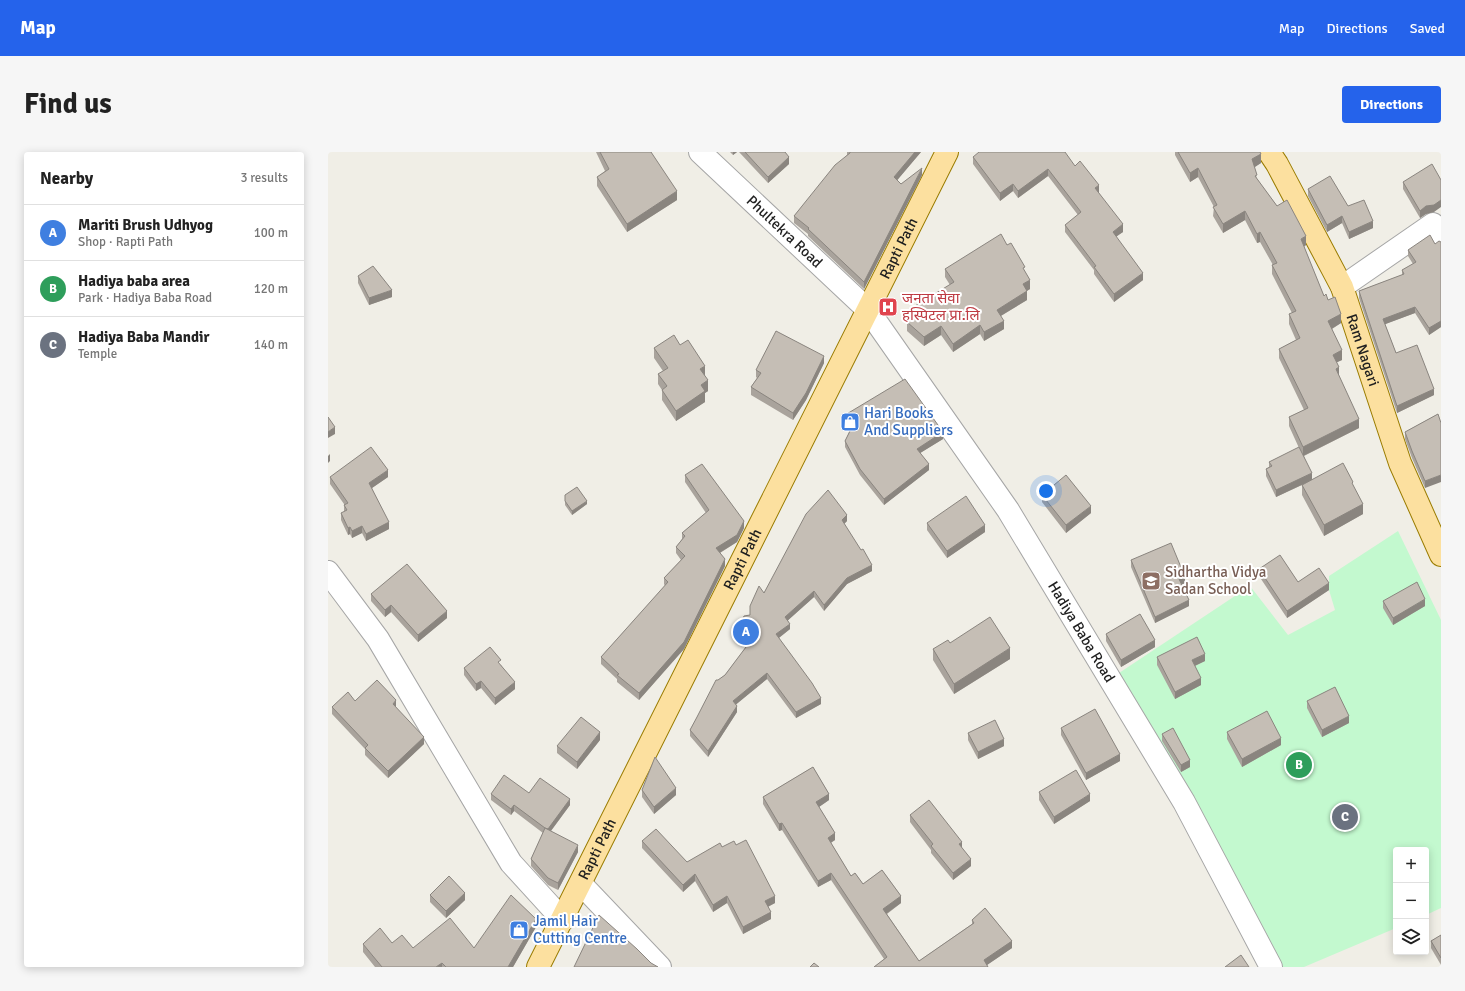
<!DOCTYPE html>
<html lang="en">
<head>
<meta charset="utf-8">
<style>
  :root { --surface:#fff; --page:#f6f6f6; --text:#222; --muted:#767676; --line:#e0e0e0; --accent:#2563eb }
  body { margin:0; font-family:Signika,"Noto Sans Devanagari",sans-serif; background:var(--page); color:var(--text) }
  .controls { position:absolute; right:12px; bottom:12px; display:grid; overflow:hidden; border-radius:4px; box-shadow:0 2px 10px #0003 }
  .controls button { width:36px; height:36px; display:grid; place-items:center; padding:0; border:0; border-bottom:1px solid var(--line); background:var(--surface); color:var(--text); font:20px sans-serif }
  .you { position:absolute; left:718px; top:339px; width:14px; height:14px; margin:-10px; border:3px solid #fff; border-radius:50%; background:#1a73e8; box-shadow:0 0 0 6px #1a73e833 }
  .badge { display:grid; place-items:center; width:26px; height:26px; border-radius:50%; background:var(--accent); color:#fff; font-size:13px; font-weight:700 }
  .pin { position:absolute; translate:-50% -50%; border:2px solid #fff; box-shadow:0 1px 4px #0006 }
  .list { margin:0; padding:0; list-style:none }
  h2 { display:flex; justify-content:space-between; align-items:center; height:52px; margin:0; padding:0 16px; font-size:17px }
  h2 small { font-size:13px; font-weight:400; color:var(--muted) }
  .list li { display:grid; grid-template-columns:26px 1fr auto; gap:12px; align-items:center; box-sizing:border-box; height:56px; padding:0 16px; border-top:1px solid var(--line) }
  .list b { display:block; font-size:15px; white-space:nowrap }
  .list p { margin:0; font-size:13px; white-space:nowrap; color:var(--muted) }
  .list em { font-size:13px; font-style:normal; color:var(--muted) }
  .icon { flex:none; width:22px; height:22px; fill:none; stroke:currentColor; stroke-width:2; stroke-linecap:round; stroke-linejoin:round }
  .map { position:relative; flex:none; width:1113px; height:815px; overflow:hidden; border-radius:4px }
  header { display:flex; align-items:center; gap:24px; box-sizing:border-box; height:56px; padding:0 20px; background:var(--accent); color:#fff }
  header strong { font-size:19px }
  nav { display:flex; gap:22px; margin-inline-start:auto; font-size:14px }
  .intro { display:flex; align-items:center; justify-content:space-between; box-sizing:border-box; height:96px; padding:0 24px }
  h1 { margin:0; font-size:28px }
  .button { padding:10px 18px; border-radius:4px; background:var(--accent); color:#fff; font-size:14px; font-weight:700 }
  main { display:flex; gap:24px; padding:0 24px }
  aside { flex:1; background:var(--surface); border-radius:4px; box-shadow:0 2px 10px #0003 }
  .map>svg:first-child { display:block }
  .park { fill:#c3f9cf }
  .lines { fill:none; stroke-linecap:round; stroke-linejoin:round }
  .minor-casing { stroke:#a6a6a6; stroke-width:24 }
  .major-casing { stroke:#9a7c00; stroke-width:24 }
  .minor { stroke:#fff; stroke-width:22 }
  .major { stroke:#fce09f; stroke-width:22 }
  .wall { fill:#a9a39c }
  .shaded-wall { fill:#8a857f }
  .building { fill:#c5beb5; stroke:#8a857f }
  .labels { text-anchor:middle; stroke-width:4; stroke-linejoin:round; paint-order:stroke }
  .street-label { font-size:15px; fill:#1f1f1f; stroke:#fff }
  .health-label { font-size:15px; fill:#be3a42; stroke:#fff; text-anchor:start }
  .shop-label { font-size:15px; fill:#366cbe; stroke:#fff; text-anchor:start }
  .education-label { font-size:15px; fill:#785e54; stroke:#fff; text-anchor:start }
</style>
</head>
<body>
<header>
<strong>Map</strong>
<nav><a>Map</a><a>Directions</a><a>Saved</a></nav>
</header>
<div class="intro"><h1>Find us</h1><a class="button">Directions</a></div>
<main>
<aside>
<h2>Nearby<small>3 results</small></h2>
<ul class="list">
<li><span class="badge" style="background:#3f7fe0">A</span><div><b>Mariti Brush Udhyog</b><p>Shop · Rapti Path</p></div><em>100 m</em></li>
<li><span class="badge" style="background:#2e9e5b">B</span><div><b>Hadiya baba area</b><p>Park · Hadiya Baba Road</p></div><em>120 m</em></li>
<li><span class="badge" style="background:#6b7280">C</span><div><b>Hadiya Baba Mandir</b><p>Temple</p></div><em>140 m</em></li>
</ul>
</aside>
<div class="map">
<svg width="1113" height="815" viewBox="0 0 1113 815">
  <rect width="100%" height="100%" fill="#f0eee6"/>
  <!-- park -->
  <polygon class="park" points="1070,379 1113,468 1113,756 1098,763 1098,698 1068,698 1068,776 976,815 943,815 782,527 922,434 960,483 1007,458 1001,438 1001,424"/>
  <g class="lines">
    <defs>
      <g id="minor">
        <path id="s1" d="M372,0L540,158L680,358L856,650L943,815"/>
        <polyline points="1014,135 1105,72 1113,84"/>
        <polyline points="0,420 50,487 183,711 235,768"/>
        <polyline points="253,732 332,815"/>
      </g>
      <g id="major">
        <path id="s2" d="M941,0L949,12L1014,135L1072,311L1113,403"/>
        <path id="s3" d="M210,815L619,0"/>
      </g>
    </defs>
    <!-- minor casing -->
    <use href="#minor" class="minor-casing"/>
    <!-- major casing -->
    <use href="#major" class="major-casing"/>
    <!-- minor -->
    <use href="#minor" class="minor"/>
    <!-- major -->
    <use href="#major" class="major"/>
  </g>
  <!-- wall -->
  <g class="wall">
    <polygon points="268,0 323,0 349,48 299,80 269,34 269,25 277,19"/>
    <polygon points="402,0 409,0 405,3"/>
    <polygon points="411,0 457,0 461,12 440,31"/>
    <polygon points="519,0 593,0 569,28 573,32 594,23 536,137 480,84 480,82 466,71 466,64 519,3"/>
    <polygon points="847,0 932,0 933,11 926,15 929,27 978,93 976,95 996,144 1013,171 1004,177 1014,208 1009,210 1011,224 1031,276 976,304 984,328 1025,333 1035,362 996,384 974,343 974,333 948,345 938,324 938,317 941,315 941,310 971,296 961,274 961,265 976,258 951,206 951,197 968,188 961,172 961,162 964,161 944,122 944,113 945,113 932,90 929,91 917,68 895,81 885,64 886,55 870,25 862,30 847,3"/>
    <polygon points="645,5 747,14 771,40 771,41 795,80 788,84 815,128 786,150 766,122 766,118 737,80 737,73 750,63 720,24 690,46 685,39 672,49 645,12"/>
    <polygon points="1075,30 1106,60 1098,62 1092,66 1075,37"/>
    <polygon points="980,37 1045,76 1021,87 1014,71 999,80 980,44"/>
    <polygon points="1113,90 1113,175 1101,183 1087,161 1057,172 1068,201 1106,243 1069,261 1031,146 1031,139 1074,123 1074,118 1085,112 1080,104 1080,98 1107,92"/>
    <polygon points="679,93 697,120 702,137 699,139 699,148 673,164 676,177 656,189 652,182 625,200 613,183 596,194 579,179 579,170 588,164 587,154 622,133 617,125 617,117"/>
    <polygon points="30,124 64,145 41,153 30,131"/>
    <polygon points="352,193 377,224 380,239 377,241 377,250 348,269 334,248 334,238 330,232 330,222 335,219 326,206 326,196"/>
    <polygon points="496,211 478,248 465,268 423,243 423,235 429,226 428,225 428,218"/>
    <polygon points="1110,262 1097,336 1084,306 1077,287 1077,280"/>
    <polygon points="517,263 615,287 592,301 601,318 556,353 532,323 517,295 517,289 522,278 517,270"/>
    <polygon points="357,323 416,376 409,390 392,401 397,414 356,497 311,548 289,530 289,527 273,512 273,505 337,434 336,432 336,426 353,408 348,401 348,395 354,387 354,381 378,361 357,330"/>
    <polygon points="2,325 60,325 44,336 61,377 38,389 34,381 24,386 22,382 20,383 13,368 13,361 16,360 16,352 2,332"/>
    <polygon points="500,338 519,369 516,372 544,419 519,432 496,459 486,445 460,468 462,477 451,486 493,552 468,566 439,527 408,552 409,560 380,605 362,584 362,578 390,528 397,523 419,494 412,479 412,473 422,463"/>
    <polygon points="237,343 259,352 244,363 237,353"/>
    <polygon points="714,343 763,361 738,381 714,350"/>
    <polygon points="599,371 657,380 619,406 599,378"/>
    <polygon points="803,408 857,431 854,432 861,454 827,471 803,415"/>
    <polygon points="931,417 970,430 1001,438 959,466 931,424"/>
    <polygon points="43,442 119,466 90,490 63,460 57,465 43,449"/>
    <polygon points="1055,449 1097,454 1065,473 1055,456"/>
    <polygon points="778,482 827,495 793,515 778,489"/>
    <polygon points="622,491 682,507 626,542 605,508 605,497"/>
    <polygon points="829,505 877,509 867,514 873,533 847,547 829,513"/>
    <polygon points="173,513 187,537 167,553 153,536 148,539 136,523 136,516"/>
    <polygon points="27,549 68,555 96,592 60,626 37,603 37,597 4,562 4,555"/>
    <polygon points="979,549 1021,571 994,585 979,556"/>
    <polygon points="733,576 792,609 758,628 733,583"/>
    <polygon points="899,580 953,593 914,615 899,587"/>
    <polygon points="640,581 676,594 650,607 640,588"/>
    <polygon points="834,582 862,615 853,620 834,589"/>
    <polygon points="272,588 249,617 229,601 229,594"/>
    <polygon points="485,615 501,642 501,648 491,655 507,681 507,688 503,691 523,724 527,721 535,732 554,718 573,744 573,751 559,762 591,809 644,772 644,768 657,756 684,789 684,796 659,813 660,815 546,815 556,807 503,728 490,735 454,678 451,679 435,652 435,645"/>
    <polygon points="314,638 348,643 326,662 314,645"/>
    <polygon points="711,640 762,649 726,672 711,648"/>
    <polygon points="201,641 242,653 223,679 250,700 230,738 220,733 203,714 203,707 215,681 186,659 183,663 163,648 163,642"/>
    <polygon points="582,663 634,696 643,714 625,728 603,701 603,698 582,670"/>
    <polygon points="314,689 359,710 394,695 447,751 440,755 443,767 415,782 399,751 385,760 367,729 355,740 314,696"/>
    <polygon points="102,743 137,748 118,766 102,750"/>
    <polygon points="208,775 185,815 47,815 35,800 35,792 64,791 85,796 146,796"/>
    <polygon points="1113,783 1113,813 1103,796 1103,789"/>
  </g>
  <!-- shaded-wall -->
  <g class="shaded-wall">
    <polygon points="405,0 409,0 405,3"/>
    <polygon points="587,0 593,0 566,32 566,25"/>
    <polygon points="933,2 933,11 924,17 924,7"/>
    <polygon points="461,5 461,12 440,31 440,25"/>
    <polygon points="594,16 594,23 536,137 536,130"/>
    <polygon points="870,16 870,25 862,30 862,21"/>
    <polygon points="720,17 720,24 690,46 690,39"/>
    <polygon points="685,32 685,39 672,49 672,41"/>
    <polygon points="771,33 771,40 767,44 767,36"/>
    <polygon points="349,39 349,48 299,80 299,72"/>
    <polygon points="1113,48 1113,55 1106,60 1098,62 1092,66 1092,59 1098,54"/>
    <polygon points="917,59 917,68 895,81 895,72"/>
    <polygon points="1014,64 1014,71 999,80 999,73"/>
    <polygon points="1045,69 1045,76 1021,87 1021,80"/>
    <polygon points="795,72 795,80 785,87 785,80"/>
    <polygon points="932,80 932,90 929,91 929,82"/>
    <polygon points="978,84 978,93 973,96 973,87"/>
    <polygon points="815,121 815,128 786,150 786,142"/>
    <polygon points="702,128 702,137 695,141 695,132"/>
    <polygon points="64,138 64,145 41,153 41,146"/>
    <polygon points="699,139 699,148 669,166 669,158"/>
    <polygon points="1087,155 1087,161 1055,173 1055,167"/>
    <polygon points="1013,162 1013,171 1000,179 1000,169"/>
    <polygon points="676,169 676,177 656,189 656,180"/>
    <polygon points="1113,169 1113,175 1101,183 1101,176"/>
    <polygon points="652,173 652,182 625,200 625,192"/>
    <polygon points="613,174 613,183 596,194 596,185"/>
    <polygon points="1014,198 1014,208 1005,212 1005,203"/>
    <polygon points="496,204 496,211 478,248 465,268 465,261"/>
    <polygon points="377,214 377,224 372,228 372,217"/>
    <polygon points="1011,215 1011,224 1008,217"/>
    <polygon points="380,228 380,239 377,241 377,250 348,269 348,259 373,233"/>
    <polygon points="1106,237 1106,243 1069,261 1069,254"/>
    <polygon points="1031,267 1031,276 975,304 975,295"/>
    <polygon points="7,275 7,282 0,286 0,280"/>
    <polygon points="615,280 615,287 589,303 589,297"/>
    <polygon points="2,302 2,309 0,311 0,304"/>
    <polygon points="601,312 601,318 556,353 556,347"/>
    <polygon points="60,318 60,325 41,338 41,331"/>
    <polygon points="984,321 984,328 948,345 948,338"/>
    <polygon points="1113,323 1113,330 1097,336 1097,329"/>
    <polygon points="259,349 259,352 244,363 244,359"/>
    <polygon points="1035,352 1035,362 996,384 996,373"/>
    <polygon points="763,354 763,361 738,381 738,373"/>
    <polygon points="519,363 519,369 514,374 514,368"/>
    <polygon points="416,369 416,376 409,390 388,403 388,396"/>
    <polygon points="61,370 61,377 38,389 38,382"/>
    <polygon points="657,373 657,380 619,406 619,399"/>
    <polygon points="34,374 34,381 24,386 24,379"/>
    <polygon points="22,375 22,382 20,383 20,376"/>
    <polygon points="397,407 397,414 356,497 311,548 311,541"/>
    <polygon points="544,413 544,419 519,432 496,459 496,453 519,426"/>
    <polygon points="857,425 857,431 851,434 851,427"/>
    <polygon points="1001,431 1001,438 959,466 959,459"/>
    <polygon points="486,439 486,445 457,471 457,465"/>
    <polygon points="1097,447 1097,454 1065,473 1065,466"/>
    <polygon points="861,448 861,454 827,471 827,465"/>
    <polygon points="63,453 63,460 57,465 57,458"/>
    <polygon points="119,459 119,466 90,490 90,483"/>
    <polygon points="462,472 462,477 448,488 448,482"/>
    <polygon points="827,488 827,495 793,515 793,508"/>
    <polygon points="682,496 682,507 626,542 626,532"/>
    <polygon points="877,502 877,509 864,515 864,508"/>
    <polygon points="439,521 439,527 405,555 405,549"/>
    <polygon points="873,526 873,533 847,547 847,540"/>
    <polygon points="153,529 153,536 148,539 148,532"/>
    <polygon points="187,530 187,537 167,553 167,546"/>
    <polygon points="493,546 493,552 468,566 468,560"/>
    <polygon points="68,548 68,556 65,552"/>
    <polygon points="409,554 409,560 380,605 380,599"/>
    <polygon points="1021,564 1021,571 994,585 994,578"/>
    <polygon points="272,580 272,588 249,617 249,610"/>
    <polygon points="96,585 96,592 60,626 60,619"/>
    <polygon points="953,586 953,593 914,615 914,607"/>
    <polygon points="676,587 676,594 650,607 650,600"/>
    <polygon points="792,602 792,609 758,628 758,621"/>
    <polygon points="862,608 862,615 853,620 853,613"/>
    <polygon points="348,636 348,643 326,662 326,655"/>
    <polygon points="501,642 501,648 488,657 488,650"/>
    <polygon points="762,642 762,649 726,672 726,665"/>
    <polygon points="242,647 242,653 219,684 219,678"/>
    <polygon points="186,653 186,659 183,663 183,657"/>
    <polygon points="454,671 454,678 451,679 451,672"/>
    <polygon points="507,681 507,688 500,692 500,686"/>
    <polygon points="634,690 634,697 631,692"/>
    <polygon points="250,693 250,700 230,738 230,731"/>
    <polygon points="643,707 643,714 625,728 625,721"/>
    <polygon points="503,721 503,728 490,735 490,729"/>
    <polygon points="367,722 367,729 355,740 355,733"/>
    <polygon points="137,741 137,748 118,766 118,759"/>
    <polygon points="399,744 399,751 385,760 385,753"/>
    <polygon points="447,744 447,751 437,756 437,749"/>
    <polygon points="573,744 573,751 555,764 555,757"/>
    <polygon points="443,760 443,767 415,782 415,775"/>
    <polygon points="208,767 208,775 185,815 180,815"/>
    <polygon points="684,789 684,796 656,815 656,808"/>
    <polygon points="114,811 114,815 108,815"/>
  </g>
  <!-- building -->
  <g class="building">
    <polygon points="272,0 323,0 349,39 299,72 269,25 281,17"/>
    <polygon points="417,0 457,0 461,5 440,25"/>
    <polygon points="522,0 587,0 566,25 573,32 594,16 536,130 480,77 481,76 466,64 507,13 522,1"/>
    <polygon points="651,0 737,0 747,14 752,9 771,33 767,36 795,72 785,80 815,121 786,142 766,115 768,114 737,73 753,60 720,17 690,39 685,32 672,41 645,5"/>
    <polygon points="850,0 932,0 933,2 924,7 929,23 927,24 949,54 959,48 978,84 973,87 996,144 998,142 1000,148 1007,145 1013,162 1000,169 1014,198 1005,203 1011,215 1008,217 1031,267 975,295 961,265 980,256 951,197 972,186 961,162 968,159 944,113 949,111 932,80 929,82 917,59 895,72 885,55 889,53 870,16 862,21"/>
    <polygon points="1104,12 1113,28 1113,48 1106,53 1098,54 1092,59 1075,30"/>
    <polygon points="1002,24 1020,54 1036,48 1045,69 1021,80 1014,64 999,73 980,37"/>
    <polygon points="673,82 679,93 683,91 697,115 695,116 702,128 695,132 699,139 669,158 676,169 656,180 652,173 625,192 613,174 596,185 579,170 589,163 587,154 626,130 617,117"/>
    <polygon points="1102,83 1107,92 1111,89 1113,90 1113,169 1101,176 1087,155 1055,167 1068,201 1089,193 1106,237 1069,254 1031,139 1076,122 1074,118 1088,110 1080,98"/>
    <polygon points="45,114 64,138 41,146 30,124"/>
    <polygon points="448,179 496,204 478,241 465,261 423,235 433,221 428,218"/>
    <polygon points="346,183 352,193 360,188 377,214 372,217 380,228 373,233 377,239 348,259 334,238 339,234 330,222 340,216 326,196"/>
    <polygon points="577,227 615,280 589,297 601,312 556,347 532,317 517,289 524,275 517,263"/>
    <polygon points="1110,262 1113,271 1113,323 1097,329 1084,299 1077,280"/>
    <polygon points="0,265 7,275 0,280"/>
    <polygon points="43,295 60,318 41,331 61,370 38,382 34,374 24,379 22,375 20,376 13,361 19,358 16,353 20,351 2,325"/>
    <polygon points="971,295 984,321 948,338 938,317 944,314 941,310"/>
    <polygon points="1015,311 1025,330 1024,331 1035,352 996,373 974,333"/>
    <polygon points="374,312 416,369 409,383 388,396 397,407 356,490 311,541 289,523 291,522 273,505 340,430 336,426 357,404 348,395 357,384 354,381 381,358 357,323"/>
    <polygon points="738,323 763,354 738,373 714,343"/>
    <polygon points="249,335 259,349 244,359 237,349 237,343"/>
    <polygon points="500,338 519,363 514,368 533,398 535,397 544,413 519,426 496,453 486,439 457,465 462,472 448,482 484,531 493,546 468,560 439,521 405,549 409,554 380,599 362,578 369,565 388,528 390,528 397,523 421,491 412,473 416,464 422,463 422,454 431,434 436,441 478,362"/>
    <polygon points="638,344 657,373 619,399 599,371"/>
    <polygon points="843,391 857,425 851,427 861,448 827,465 803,408"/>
    <polygon points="952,403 970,430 991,416 1001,431 959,459 931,417"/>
    <polygon points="79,412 119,459 90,483 63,453 57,458 43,442"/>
    <polygon points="1089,430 1097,447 1065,466 1055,449"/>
    <polygon points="812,462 827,488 793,508 778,482"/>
    <polygon points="662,465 682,496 626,532 605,497 620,488 622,491"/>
    <polygon points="869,485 877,502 864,508 873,526 847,540 829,505"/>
    <polygon points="162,495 173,508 170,510 187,530 167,546 153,529 148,532 136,516"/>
    <polygon points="49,528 68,548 65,552 96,585 60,619 37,596 40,593 4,555 20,540 27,549"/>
    <polygon points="1007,535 1021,564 994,578 979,549"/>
    <polygon points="767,557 792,602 758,621 733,576"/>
    <polygon points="939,559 953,586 914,607 899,580"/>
    <polygon points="253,565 272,580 249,610 229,594"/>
    <polygon points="667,568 676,587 650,600 640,581"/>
    <polygon points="845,576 862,608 853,613 834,582"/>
    <polygon points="327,605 348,636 326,655 314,638"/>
    <polygon points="485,615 501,642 488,650 507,681 500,686 523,724 527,721 535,732 554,718 573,744 555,757 591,809 646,771 644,768 657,756 684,789 656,808 660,815 546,815 559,805 503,721 490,729 454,671 451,672 435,645"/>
    <polygon points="748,618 762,642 726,665 711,640"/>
    <polygon points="176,623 201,641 212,626 242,647 220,677 217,676 186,653 183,657 163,642"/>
    <polygon points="601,648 634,690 631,692 643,707 625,721 603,694 605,692 582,663"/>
    <polygon points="217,676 250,693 230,731 220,726 203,707"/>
    <polygon points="328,677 359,710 392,691 394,695 406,689 408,693 418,688 447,744 437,749 443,760 415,775 399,744 385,753 367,722 355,733 314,689"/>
    <polygon points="121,724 137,741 118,759 102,743"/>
    <polygon points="183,743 208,767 180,815 118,815 114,811 108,815 54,815 35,792 52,776 64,791 74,783 85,796 122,766 146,796"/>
    <polygon points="271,763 309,797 323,811 330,815 246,815"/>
    <polygon points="1113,783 1113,806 1103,789"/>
    <polygon points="913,803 921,815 897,815"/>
    <polygon points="486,811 491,815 482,815"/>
  </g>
  <!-- icons -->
  <defs>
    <symbol id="hospital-square" viewBox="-11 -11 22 22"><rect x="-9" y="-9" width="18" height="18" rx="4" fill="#e0444e" stroke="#fff"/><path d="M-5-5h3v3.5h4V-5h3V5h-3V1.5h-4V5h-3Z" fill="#fff"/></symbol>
    <symbol id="shop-square" viewBox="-11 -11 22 22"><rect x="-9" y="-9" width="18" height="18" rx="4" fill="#3f7fe0" stroke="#fff"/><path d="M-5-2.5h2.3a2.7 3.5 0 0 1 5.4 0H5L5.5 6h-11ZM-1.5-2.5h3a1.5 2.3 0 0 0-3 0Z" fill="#fff"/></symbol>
    <symbol id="school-square" viewBox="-11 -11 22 22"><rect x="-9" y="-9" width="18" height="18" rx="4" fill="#8d6e63" stroke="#fff"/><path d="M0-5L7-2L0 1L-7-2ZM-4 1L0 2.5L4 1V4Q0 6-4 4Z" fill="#fff"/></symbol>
  </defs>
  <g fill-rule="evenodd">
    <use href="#hospital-square" x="549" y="144" width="22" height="22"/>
    <use href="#shop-square" x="511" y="259" width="22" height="22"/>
    <use href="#school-square" x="812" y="418" width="22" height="22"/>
    <use href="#shop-square" x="180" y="767" width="22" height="22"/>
  </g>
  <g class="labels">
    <!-- street labels -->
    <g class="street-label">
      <text dy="5" stroke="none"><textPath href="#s1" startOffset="116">Phultekra Road</textPath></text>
      <text dy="5" stroke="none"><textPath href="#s3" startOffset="804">Rapti Path</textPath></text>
      <text dy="5" stroke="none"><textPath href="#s2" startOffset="220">Ram Nagari</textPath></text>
      <text dy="5" stroke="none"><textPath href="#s3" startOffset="456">Rapti Path</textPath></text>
      <text dy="5" stroke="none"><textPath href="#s1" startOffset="617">Hadiya Baba Road</textPath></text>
      <text dy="5" stroke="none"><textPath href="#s3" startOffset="132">Rapti Path</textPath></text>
    </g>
    <!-- health labels -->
    <g class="health-label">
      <text x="574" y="151">जनता सेवा<tspan x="574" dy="17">हस्पिटल प्रा.लि</tspan></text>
    </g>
    <!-- shop labels -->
    <g class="shop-label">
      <text x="536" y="266">Hari Books<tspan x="536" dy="17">And Suppliers</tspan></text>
      <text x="205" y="774">Jamil Hair<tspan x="205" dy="17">Cutting Centre</tspan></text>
    </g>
    <!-- education labels -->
    <g class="education-label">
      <text x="837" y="425">Sidhartha Vidya<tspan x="837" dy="17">Sadan School</tspan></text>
    </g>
  </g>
</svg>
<div class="controls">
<button>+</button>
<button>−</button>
<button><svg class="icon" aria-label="layers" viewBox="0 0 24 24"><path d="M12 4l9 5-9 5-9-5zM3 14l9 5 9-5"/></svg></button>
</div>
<div class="you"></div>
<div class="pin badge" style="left:418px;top:480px;background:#3f7fe0">A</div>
<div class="pin badge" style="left:971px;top:613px;background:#2e9e5b">B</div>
<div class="pin badge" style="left:1017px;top:665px;background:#6b7280">C</div>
</div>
</main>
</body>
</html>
